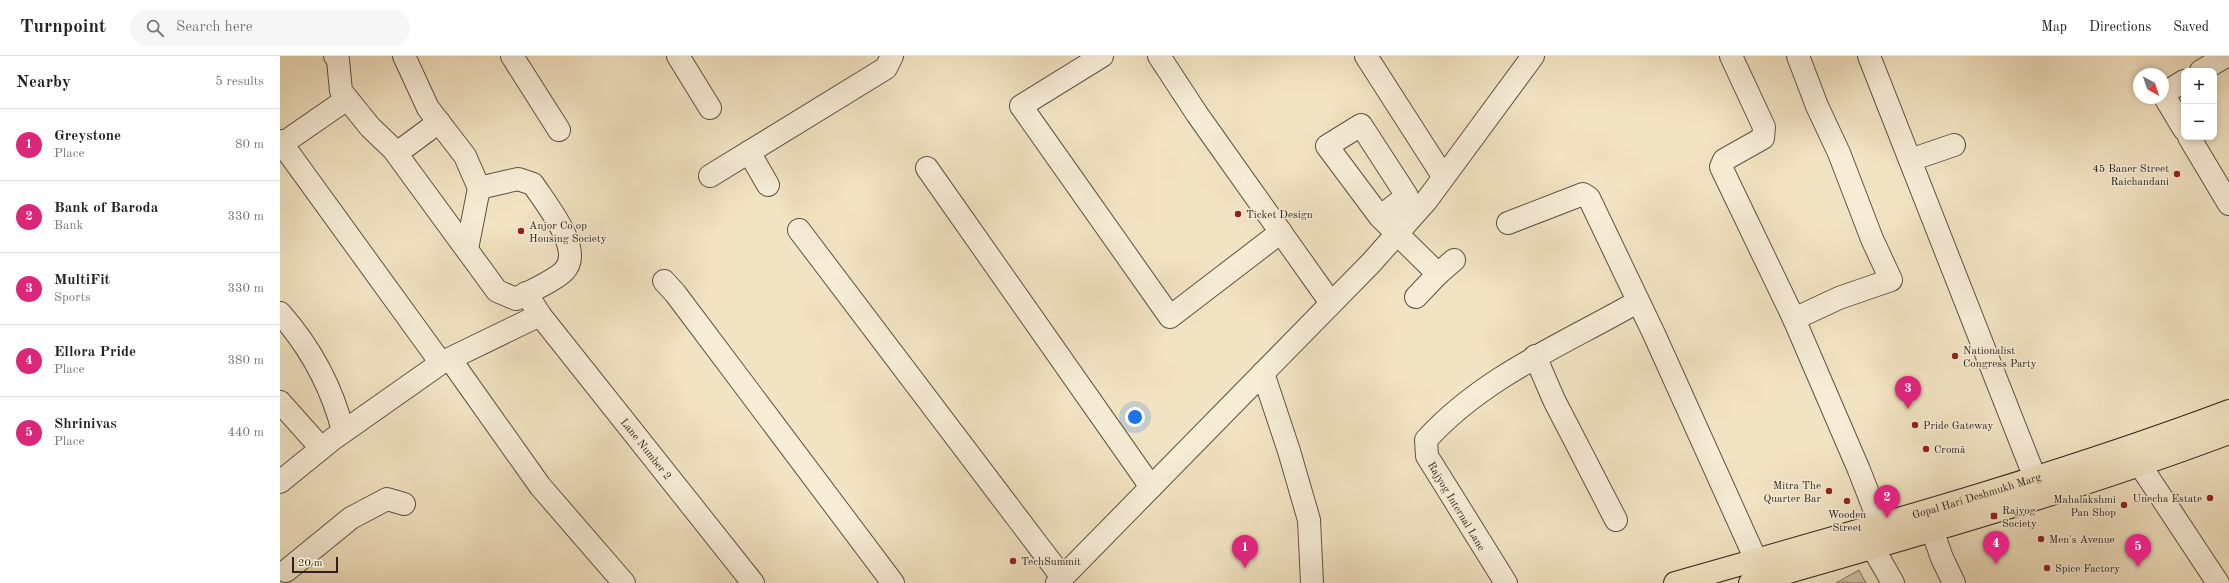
<!DOCTYPE html>
<html lang="en">
<head>
<meta charset="utf-8">
<style>
  :root { --surface:#fff; --page:#f6f6f6; --text:#222; --muted:#767676; --line:#e0e0e0; --accent:#db2777 }
  body { margin:0; font-family:"Old Standard TT",serif; background:var(--page); color:var(--text) }
  .controls { position:absolute; right:12px; top:12px; display:grid; overflow:hidden; border-radius:8px; box-shadow:0 2px 6px #0003 }
  .controls button { width:36px; height:36px; display:grid; place-items:center; padding:0; border:0; border-bottom:1px solid var(--line); background:var(--surface); color:var(--text); font:20px sans-serif }
  .compass { position:absolute; left:1853px; top:12px; width:36px; height:36px; border-radius:50%; background:var(--surface); box-shadow:0 2px 6px #0003; rotate:140deg }
  .scale { position:absolute; left:12px; bottom:10px; width:46px; box-sizing:border-box; padding-left:4px; border:2px solid #2c221b; border-top:0; font-size:11px; line-height:14px; white-space:nowrap; color:#2c221b; -webkit-text-stroke:3px #f7edd7; paint-order:stroke }
  .you { position:absolute; left:855px; top:361px; width:14px; height:14px; margin:-10px; border:3px solid #fff; border-radius:50%; background:#1a73e8; box-shadow:0 0 0 6px #1a73e833 }
  .badge { display:grid; place-items:center; width:26px; height:26px; border-radius:50%; background:var(--accent); color:#fff; font-size:13px; font-weight:700 }
  .pin { position:absolute; translate:-50% -33px; filter:drop-shadow(0 1px 2px #0008) }
  .pin::after { content:''; position:absolute; top:21px; width:14px; height:12px; background:inherit; clip-path:polygon(0 0,100% 0,50% 100%) }
  .list { margin:0; padding:0; list-style:none }
  h2 { display:flex; justify-content:space-between; align-items:center; height:52px; margin:0; padding:0 16px; font-size:17px }
  h2 small { font-size:13px; font-weight:400; color:var(--muted) }
  .list li { display:grid; grid-template-columns:26px 1fr auto; gap:12px; align-items:center; box-sizing:border-box; height:72px; padding:0 16px; border-top:1px solid var(--line) }
  .list b { display:block; font-size:15px; white-space:nowrap }
  .list p { margin:0; font-size:13px; white-space:nowrap; color:var(--muted) }
  .list em { font-size:13px; font-style:normal; color:var(--muted) }
  .icon { flex:none; width:22px; height:22px; fill:none; stroke:currentColor; stroke-width:2; stroke-linecap:round; stroke-linejoin:round }
  .map { position:relative; flex:none; width:1949px; height:527px; overflow:hidden }
  header { display:flex; align-items:center; gap:24px; box-sizing:border-box; height:56px; padding:0 20px; background:var(--surface); border-bottom:1px solid var(--line) }
  header strong { font-size:19px }
  nav { display:flex; gap:22px; margin-inline-start:auto; font-size:14px }
  .search { width:280px; height:36px; background:var(--page); display:flex; align-items:center; gap:10px; box-sizing:border-box; padding:0 14px; border-radius:22px; color:var(--muted); font-size:15px }
  main { display:flex }
  aside { flex:1; background:var(--surface) }
  .map>svg:first-child { display:block }
  .grass { fill:url(#grass-tufts); stroke:#7e7260 }
  .lines { fill:none; stroke-linecap:round; stroke-linejoin:round }
  .minor-casing { stroke:#5e5245; stroke-width:24 }
  .major-casing { stroke:#2c221b; stroke-width:24 }
  .minor { stroke:#f7edd7; stroke-width:22 }
  .major { stroke:#f2e3c2; stroke-width:22 }
  .poi-dot { fill:#8f2418; stroke:#f7edd7; stroke-width:1.5 }
  .labels { text-anchor:middle; stroke-width:3; stroke-linejoin:round; paint-order:stroke }
  .poi-label { font-size:11px; fill:#2c221b; stroke:#f7edd7; text-anchor:start }
  .street-label { font-size:11px; fill:#2c221b; stroke:#f7edd7 }
</style>
</head>
<body>
<header>
<strong>Turnpoint</strong>
<div class="search"><svg class="icon" aria-label="search" viewBox="0 0 24 24"><circle cx="10" cy="10" r="6"/><path d="M15 15l6 6"/></svg>Search here</div>
<nav><a>Map</a><a>Directions</a><a>Saved</a></nav>
</header>
<main>
<aside>
<h2>Nearby<small>5 results</small></h2>
<ul class="list">
<li><span class="badge">1</span><div><b>Greystone</b><p>Place</p></div><em>80 m</em></li>
<li><span class="badge">2</span><div><b>Bank of Baroda</b><p>Bank</p></div><em>330 m</em></li>
<li><span class="badge">3</span><div><b>MultiFit</b><p>Sports</p></div><em>330 m</em></li>
<li><span class="badge">4</span><div><b>Ellora Pride</b><p>Place</p></div><em>380 m</em></li>
<li><span class="badge">5</span><div><b>Shrinivas</b><p>Place</p></div><em>440 m</em></li>
</ul>
</aside>
<div class="map">
<svg width="1949" height="527" viewBox="0 0 1949 527">
  <defs>
    <pattern id="grass-tufts" width="24" height="20" patternUnits="userSpaceOnUse"><rect width="24" height="20" fill="#d0c2a6"/><path d="M3 7l-1-3M5 7V3M7 7l1-3M15 17l-1-3M17 17v-4M19 17l1-3" fill="none" stroke="#b3a68e"/></pattern>
  </defs>
  <rect width="100%" height="100%" fill="#f2e3c2"/>
  <filter id="stains"><feTurbulence type="fractalNoise" baseFrequency=".005" numOctaves="4"/><feColorMatrix values="0 0 0 0 .2 0 0 0 0 .09 0 0 0 0 .02 0 0 0 .5 -.17"/></filter>
  <radialGradient id="worn" r=".72"><stop offset=".6" stop-color="#630" stop-opacity="0"/><stop offset="1" stop-color="#630" stop-opacity=".3"/></radialGradient>
  <!-- grass -->
  <polygon class="grass" points="1579,514 1586,527 1556,527"/>
  <g class="lines">
    <defs>
      <g id="minor">
        <path d="M55,0L58,4L61,35L90,71L113,93L217,235L236,243C247,237 276,224 284,215C305,194 265,147 253,128L238,123L199,132L185,100L148,52L124,0"/>
        <polyline points="232,0 279,74"/>
        <polyline points="398,0 430,52"/>
        <polyline points="822,0 741,50 890,261 1001,176"/>
        <polyline points="879,0 917,58 1051,247"/>
        <polyline points="1086,0 1163,120"/>
        <polyline points="1451,0 1484,71 1483,82 1444,104 1441,111 1514,263"/>
        <polyline points="1518,0 1537,50 1559,97 1592,183 1611,224 1559,242 1514,263 1579,414 1600,468"/>
        <polyline points="1589,0 1755,422"/>
        <polyline points="1921,15 1946,0"/>
        <polyline points="1904,25 1883,38 1904,73"/>
        <polyline points="1909,81 1949,148"/>
        <polyline points="0,85 161,307"/>
        <polyline points="2,88 67,43"/>
        <polyline points="469,96 488,129"/>
        <polyline points="117,97 159,66"/>
        <polyline points="1630,104 1674,89"/>
        <polyline points="647,112 871,431"/>
        <polyline points="430,120 606,12 612,0"/>
        <polyline points="1100,161 1127,140 1081,69 1047,90 1100,161 1158,218 1136,241"/>
        <polyline points="1228,167 1303,138 1309,142 1374,278 1476,504"/>
        <polyline points="519,174 782,521"/>
        <polyline points="187,193 199,132"/>
        <polyline points="1158,218 1174,204"/>
        <polyline points="384,225 395,237 613,527"/>
        <path id="s1" d="M246,237L260,259L473,527"/>
        <path d="M0,257C30,291 52,332 63,375"/>
        <polyline points="1255,300 1274,344 1336,464"/>
        <polyline points="170,303 260,430 344,527"/>
        <polyline points="983,317 1009,395 1029,464 1032,527"/>
        <polyline points="0,346 41,392"/>
        <polyline points="1860,409 1938,527"/>
        <polyline points="0,426 53,383 161,307 260,259"/>
        <polyline points="1646,457 1662,502 1674,527"/>
        <polyline points="1593,492 1613,527"/>
        <polyline points="6,515 71,462 107,443 124,448"/>
        <polyline points="777,527 1091,207 1147,144 1253,0"/>
        <path d="M1226,527L1147,400L1146,384C1204,320 1284,288 1357,246"/>
      </g>
      <g id="major">
        <path id="s2" d="M1395,527C1581,474 1768,423 1949,355"/>
        <path d="M1470,527C1631,481 1792,436 1949,377"/>
      </g>
    </defs>
    <!-- minor casing -->
    <use href="#minor" class="minor-casing"/>
    <!-- major casing -->
    <use href="#major" class="major-casing"/>
    <!-- minor -->
    <use href="#minor" class="minor"/>
    <!-- major -->
    <use href="#major" class="major"/>
  </g>
  <!-- markers -->
  <g class="poi-dot">
    <circle cx="1897" cy="118" r="4"/>
    <circle cx="958" cy="158" r="4"/>
    <circle cx="241" cy="175" r="4"/>
    <circle cx="1675" cy="300" r="4"/>
    <circle cx="1635" cy="369" r="4"/>
    <circle cx="1646" cy="393" r="4"/>
    <circle cx="1549" cy="435" r="4"/>
    <circle cx="1930" cy="442" r="4"/>
    <circle cx="1567" cy="445" r="4"/>
    <circle cx="1844" cy="449" r="4"/>
    <rect x="1710" y="456" width="8" height="8" rx="2"/>
    <circle cx="1761" cy="483" r="4"/>
    <circle cx="733" cy="505" r="4"/>
    <circle cx="1767" cy="512" r="4"/>
  </g>
  <g class="labels">
    <!-- poi labels -->
    <g class="poi-label">
      <text x="1889" y="116" text-anchor="end">45 Baner Street<tspan x="1889" dy="13">Raichandani</tspan></text>
      <text x="966" y="162">Ticket Design</text>
      <text x="249" y="173">Anjor Co op<tspan x="249" dy="13">Housing Society</tspan></text>
      <text x="1683" y="298">Nationalist<tspan x="1683" dy="13">Congress Party</tspan></text>
      <text x="1643" y="373">Pride Gateway</text>
      <text x="1654" y="397">Cromā</text>
      <text x="1541" y="433" text-anchor="end">Mitra The<tspan x="1541" dy="13">Quarter Bar</tspan></text>
      <text x="1922" y="446" text-anchor="end">Unecha Estate</text>
      <text x="1836" y="447" text-anchor="end">Mahalakshmi<tspan x="1836" dy="13">Pan Shop</tspan></text>
      <text x="1722" y="458">Rajyog<tspan x="1722" dy="13">Society</tspan></text>
      <text x="1567" y="462" text-anchor="middle">Wooden<tspan x="1567" dy="13">Street</tspan></text>
      <text x="1769" y="487">Men's Avenue</text>
      <text x="741" y="509">TechSummit</text>
      <text x="1775" y="516">Spice Factory</text>
    </g>
    <!-- street labels -->
    <g class="street-label">
      <text dy="4" stroke="none"><textPath href="#s1" startOffset="197">Lane Number 2</textPath></text>
      <text dy="4" stroke="none"><textPath href="#s2" startOffset="314">Gopal Hari Deshmukh Marg</textPath></text>
      <text transform="translate(1177 450) rotate(59)" y="4">Rajyog Internal Lane</text>
    </g>
  </g>
  <rect width="100%" height="100%" filter="url(#stains)"/>
  <rect width="100%" height="100%" fill="url(#worn)"/>
</svg>
<div class="controls">
<button>+</button>
<button>−</button>
</div>
<svg class="compass" viewBox="-18 -18 36 36"><path d="M0-13l5 13h-10z" fill="#e53935"/><path d="M0 13l5-13h-10z" fill="#767676"/></svg>
<div class="scale">20 m</div>
<div class="you"></div>
<div class="pin badge" style="left:965px;top:512px">1</div>
<div class="pin badge" style="left:1607px;top:462px">2</div>
<div class="pin badge" style="left:1628px;top:353px">3</div>
<div class="pin badge" style="left:1716px;top:508px">4</div>
<div class="pin badge" style="left:1858px;top:511px">5</div>
</div>
</main>
</body>
</html>
